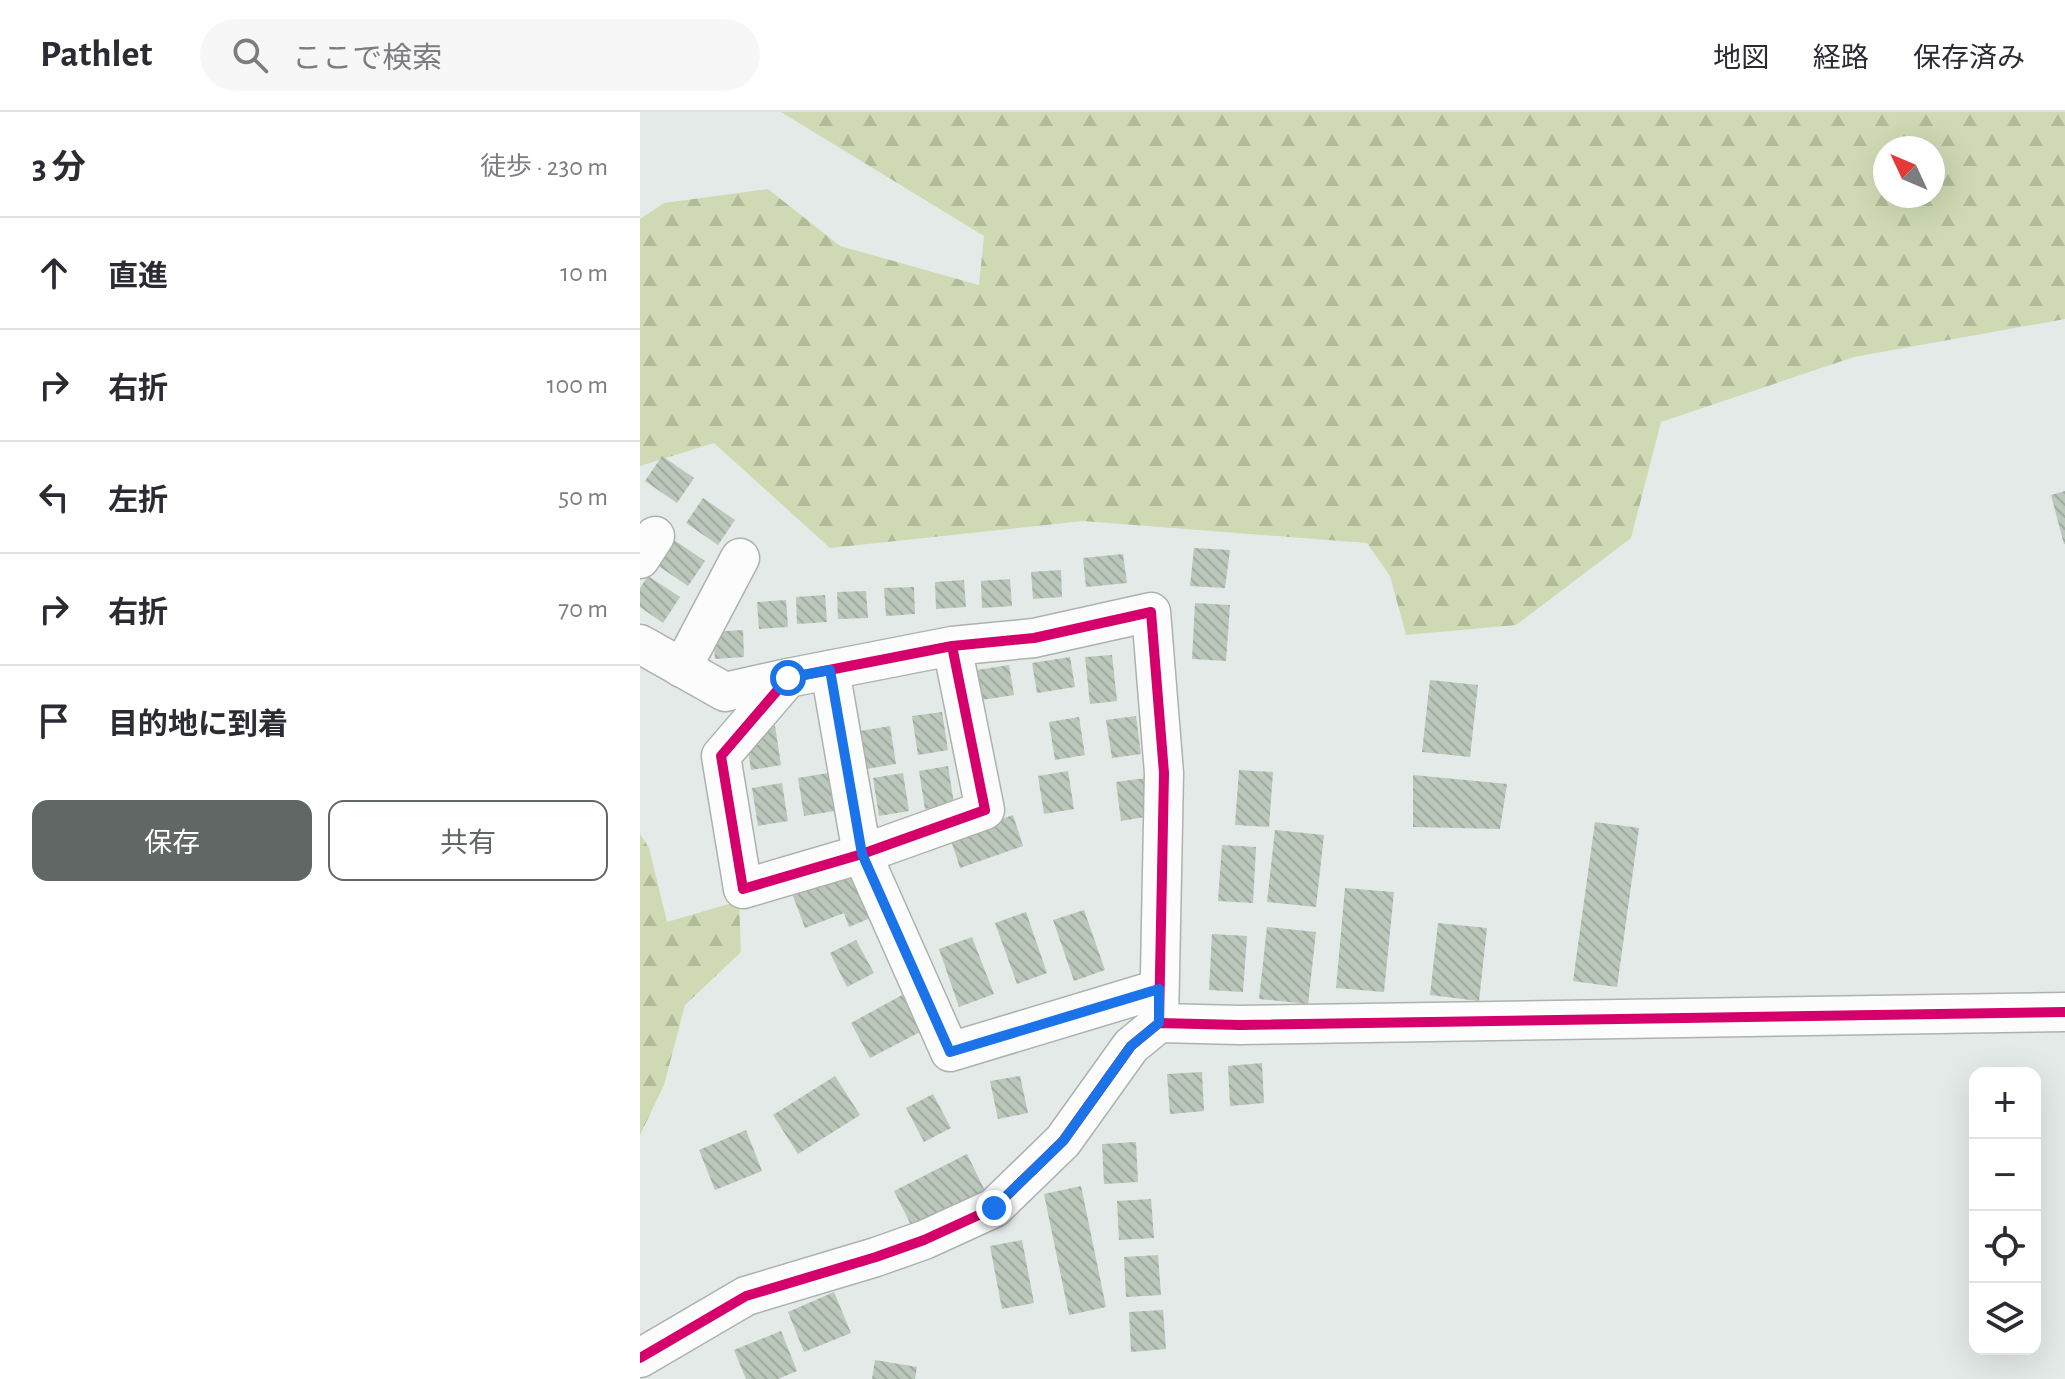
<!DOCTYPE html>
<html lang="ja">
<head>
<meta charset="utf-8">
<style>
  :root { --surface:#fff; --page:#f7f7f7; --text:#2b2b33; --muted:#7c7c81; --line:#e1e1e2; --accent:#616764 }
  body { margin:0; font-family:"Alegreya Sans","Noto Sans JP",sans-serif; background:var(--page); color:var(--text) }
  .controls { position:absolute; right:24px; bottom:24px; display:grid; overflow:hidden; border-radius:16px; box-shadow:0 8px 32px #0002 }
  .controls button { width:72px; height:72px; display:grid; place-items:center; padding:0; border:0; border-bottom:2px solid var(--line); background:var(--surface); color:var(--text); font:40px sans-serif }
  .compass { position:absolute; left:1233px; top:24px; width:72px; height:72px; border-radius:50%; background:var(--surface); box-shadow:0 8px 32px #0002; rotate:314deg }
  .stop { position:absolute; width:24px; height:24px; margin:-18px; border:6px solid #1a73e8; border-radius:50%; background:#fff }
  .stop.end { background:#1a73e8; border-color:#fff; box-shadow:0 2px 8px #0008 }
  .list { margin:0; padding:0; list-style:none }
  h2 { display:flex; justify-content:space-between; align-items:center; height:104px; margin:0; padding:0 32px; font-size:34px }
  h2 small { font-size:26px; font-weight:400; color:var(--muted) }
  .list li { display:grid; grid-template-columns:52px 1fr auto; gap:24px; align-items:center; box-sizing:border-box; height:112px; padding:0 32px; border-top:2px solid var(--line) }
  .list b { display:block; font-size:30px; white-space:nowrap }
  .list em { font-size:26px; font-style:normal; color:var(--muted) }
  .actions { display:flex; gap:16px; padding:24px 32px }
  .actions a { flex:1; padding:18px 0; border:2px solid var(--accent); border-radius:16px; text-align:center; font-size:28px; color:var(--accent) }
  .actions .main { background:var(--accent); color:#fff }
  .icon { flex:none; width:44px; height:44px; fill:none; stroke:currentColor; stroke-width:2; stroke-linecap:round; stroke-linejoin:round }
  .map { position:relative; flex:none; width:1425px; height:1267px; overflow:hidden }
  header { display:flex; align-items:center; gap:48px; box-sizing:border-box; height:112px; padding:0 40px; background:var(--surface); border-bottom:2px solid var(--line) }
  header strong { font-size:38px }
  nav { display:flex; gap:44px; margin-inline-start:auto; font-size:28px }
  .search { width:560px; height:72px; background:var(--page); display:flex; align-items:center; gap:20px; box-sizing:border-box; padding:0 28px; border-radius:44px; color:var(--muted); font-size:30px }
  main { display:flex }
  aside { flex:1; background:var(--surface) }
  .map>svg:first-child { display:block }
  .forest { fill:url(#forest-firs); fill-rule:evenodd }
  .building { fill:url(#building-back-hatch) }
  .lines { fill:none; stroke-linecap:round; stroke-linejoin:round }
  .minor-casing { stroke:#adb2af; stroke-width:41 }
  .minor { stroke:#fbfcfb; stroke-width:38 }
  .cycleway-casing { stroke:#fff; stroke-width:15 }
  .cycleway { stroke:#d6006c; stroke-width:10 }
  .route { stroke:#1a73e8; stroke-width:10 }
</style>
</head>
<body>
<header>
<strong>Pathlet</strong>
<div class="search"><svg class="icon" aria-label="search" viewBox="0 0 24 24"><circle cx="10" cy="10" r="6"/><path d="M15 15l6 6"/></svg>ここで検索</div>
<nav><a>地図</a><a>経路</a><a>保存済み</a></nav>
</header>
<main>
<aside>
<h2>3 分<small>徒歩 · 230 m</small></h2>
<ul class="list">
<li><svg class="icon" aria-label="ahead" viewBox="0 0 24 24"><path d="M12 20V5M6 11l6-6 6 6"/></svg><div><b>直進</b></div><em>10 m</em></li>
<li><svg class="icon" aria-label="right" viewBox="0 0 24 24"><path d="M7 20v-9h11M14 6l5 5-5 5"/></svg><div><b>右折</b></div><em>100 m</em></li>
<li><svg class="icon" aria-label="left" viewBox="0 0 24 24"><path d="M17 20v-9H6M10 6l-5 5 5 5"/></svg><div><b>左折</b></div><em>50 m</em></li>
<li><svg class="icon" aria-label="right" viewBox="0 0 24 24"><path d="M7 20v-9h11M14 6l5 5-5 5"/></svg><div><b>右折</b></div><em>70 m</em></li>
<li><svg class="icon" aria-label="arrive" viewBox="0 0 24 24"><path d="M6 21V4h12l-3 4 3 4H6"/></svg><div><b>目的地に到着</b></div></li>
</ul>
<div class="actions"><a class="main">保存</a><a>共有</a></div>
</aside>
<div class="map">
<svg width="1425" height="1267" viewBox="0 0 1425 1267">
  <defs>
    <pattern id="forest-firs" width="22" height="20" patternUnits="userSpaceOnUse" patternTransform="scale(2)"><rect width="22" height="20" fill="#cfdab4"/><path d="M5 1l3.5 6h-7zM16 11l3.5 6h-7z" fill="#b1bb9a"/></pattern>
    <pattern id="building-back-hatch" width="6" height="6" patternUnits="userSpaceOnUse" patternTransform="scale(2)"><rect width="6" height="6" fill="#bbc7ba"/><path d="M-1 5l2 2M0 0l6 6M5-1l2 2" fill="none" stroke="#a0ab9f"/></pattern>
  </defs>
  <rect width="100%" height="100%" fill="#e4eae7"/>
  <!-- forest -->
  <g class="forest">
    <path d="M141,0H1425V207L1214,245L1021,310L991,426L876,513L766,523L750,464L727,431L443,409L190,436L74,331L0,354V107L24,91L128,77L200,134L339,173L344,124ZM1245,36H1293V84H1245Z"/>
    <polygon points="0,722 9,736 27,810 99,789 101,840 45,893 24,973 0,1023"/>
  </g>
  <!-- building -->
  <g class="building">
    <polygon points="22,344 54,366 37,391 5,369"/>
    <polygon points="1425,379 1425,432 1424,432 1411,383"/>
    <polygon points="63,386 95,408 78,433 46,411"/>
    <polygon points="34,428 65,449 48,474 17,453"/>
    <polygon points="554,436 590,438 585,476 550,474"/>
    <polygon points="483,442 487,471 446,475 443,446"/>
    <polygon points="421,458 422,485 393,487 391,460"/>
    <polygon points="8,464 40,485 23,511 0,495 0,476"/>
    <polygon points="370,467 372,494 342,496 341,469"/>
    <polygon points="324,468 326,495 296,497 295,470"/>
    <polygon points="274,475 275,502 246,504 244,476"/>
    <polygon points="226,479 228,506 198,507 197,480"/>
    <polygon points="185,483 187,510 157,512 156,485"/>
    <polygon points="146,488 148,515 119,517 117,490"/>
    <polygon points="555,491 590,493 586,549 552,547"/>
    <polygon points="103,518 104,545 75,547 73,520"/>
    <polygon points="472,543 477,589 450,592 445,545"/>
    <polygon points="430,545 435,575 397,581 392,551"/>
    <polygon points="369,553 374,583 335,589 331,559"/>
    <polygon points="790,568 838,573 830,645 782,640"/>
    <polygon points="302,600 308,638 278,643 272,604"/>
    <polygon points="496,604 501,642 472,646 466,608"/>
    <polygon points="439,605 445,643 415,648 409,610"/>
    <polygon points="135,614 141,653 111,658 105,619"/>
    <polygon points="250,614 256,652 226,657 220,619"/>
    <polygon points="308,654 314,692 285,697 279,659"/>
    <polygon points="599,658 633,660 629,715 595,713"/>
    <polygon points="428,659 434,697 404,702 398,664"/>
    <polygon points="188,661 194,699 164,704 158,666"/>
    <polygon points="263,661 269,699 239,704 233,666"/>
    <polygon points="773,663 867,672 860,717 773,715"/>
    <polygon points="506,666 511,704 481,709 476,670"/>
    <polygon points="142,671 148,709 118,714 112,676"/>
    <polygon points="373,703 383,734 320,756 310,725"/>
    <polygon points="955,710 999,716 977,875 933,869"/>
    <polygon points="635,718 684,723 676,795 627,790"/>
    <polygon points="582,733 616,735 613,791 578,789"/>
    <polygon points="218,758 235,804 209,815 204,801 165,816 153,784"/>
    <polygon points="705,776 754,780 744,880 696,876"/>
    <polygon points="444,798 465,858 434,869 413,808"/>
    <polygon points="386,800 407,861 377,872 355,811"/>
    <polygon points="798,811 847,816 839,889 790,883"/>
    <polygon points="627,815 676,820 668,892 619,887"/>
    <polygon points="572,822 607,824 603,880 569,878"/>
    <polygon points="332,825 354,882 319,895 299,837"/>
    <polygon points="216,828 234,861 207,875 190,841"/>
    <polygon points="262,883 282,919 230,946 211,911"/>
    <polygon points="622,951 624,991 590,994 588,954"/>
    <polygon points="562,960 564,999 530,1002 527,962"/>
    <polygon points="195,964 220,1003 158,1042 133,1003"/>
    <polygon points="380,964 388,1001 358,1007 350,969"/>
    <polygon points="293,982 311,1016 284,1030 266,996"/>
    <polygon points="106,1018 122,1059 75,1078 59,1038"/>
    <polygon points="496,1030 498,1070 464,1072 462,1032"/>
    <polygon points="327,1042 345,1079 272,1115 254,1079"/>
    <polygon points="441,1074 466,1195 429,1203 404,1082"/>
    <polygon points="511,1087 514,1126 479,1128 477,1089"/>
    <polygon points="382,1128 394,1191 362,1197 350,1134"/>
    <polygon points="518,1143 521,1183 486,1185 484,1145"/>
    <polygon points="194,1180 211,1221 164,1240 148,1200"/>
    <polygon points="523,1198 526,1237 491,1240 489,1200"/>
    <polygon points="141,1219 157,1259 138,1267 106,1267 94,1238"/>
    <polygon points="235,1248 277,1255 275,1267 232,1267"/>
  </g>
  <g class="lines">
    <defs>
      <g id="minor">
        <polyline points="0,447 15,424"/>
        <polyline points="0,532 85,580 148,566"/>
        <polyline points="312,534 345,698 222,742 103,777 81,644 148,566 312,534 394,526 511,500 524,661 519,911"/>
        <polyline points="42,556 100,446"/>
        <polyline points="190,558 222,742 310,940 519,877"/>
        <polyline points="0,1246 106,1184 236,1145 284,1128 354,1096 423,1029 491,934 519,911 600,913 1425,900"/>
      </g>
    </defs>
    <!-- minor casing -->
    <use href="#minor" class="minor-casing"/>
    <!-- minor -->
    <use href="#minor" class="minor"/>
    <defs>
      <g id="cycleway">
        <polyline points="312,534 345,698 222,742 103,777 81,644 148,566 312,534 394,526 511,500 524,661 519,911"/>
        <polyline points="0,1246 106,1184 236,1145 284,1128 354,1096 423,1029 491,934 519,911 600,913 1425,900"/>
      </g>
    </defs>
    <!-- cycleway casing -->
    <use href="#cycleway" class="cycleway-casing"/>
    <!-- cycleway -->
    <use href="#cycleway" class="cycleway"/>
  </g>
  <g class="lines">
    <!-- route -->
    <polyline class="route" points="148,566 190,558 222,742 310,940 519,877 519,911 491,934 423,1029 354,1096"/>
  </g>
</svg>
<div class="controls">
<button>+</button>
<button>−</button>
<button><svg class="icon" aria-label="locate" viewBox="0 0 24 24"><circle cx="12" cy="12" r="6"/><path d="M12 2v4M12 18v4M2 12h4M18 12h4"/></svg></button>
<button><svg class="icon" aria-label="layers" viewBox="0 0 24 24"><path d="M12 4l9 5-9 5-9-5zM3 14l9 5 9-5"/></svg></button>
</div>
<svg class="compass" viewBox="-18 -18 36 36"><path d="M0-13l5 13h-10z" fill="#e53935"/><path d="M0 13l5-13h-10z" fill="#7c7c81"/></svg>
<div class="stop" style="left:148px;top:566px"></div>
<div class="stop end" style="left:354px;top:1096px"></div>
</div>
</main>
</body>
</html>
